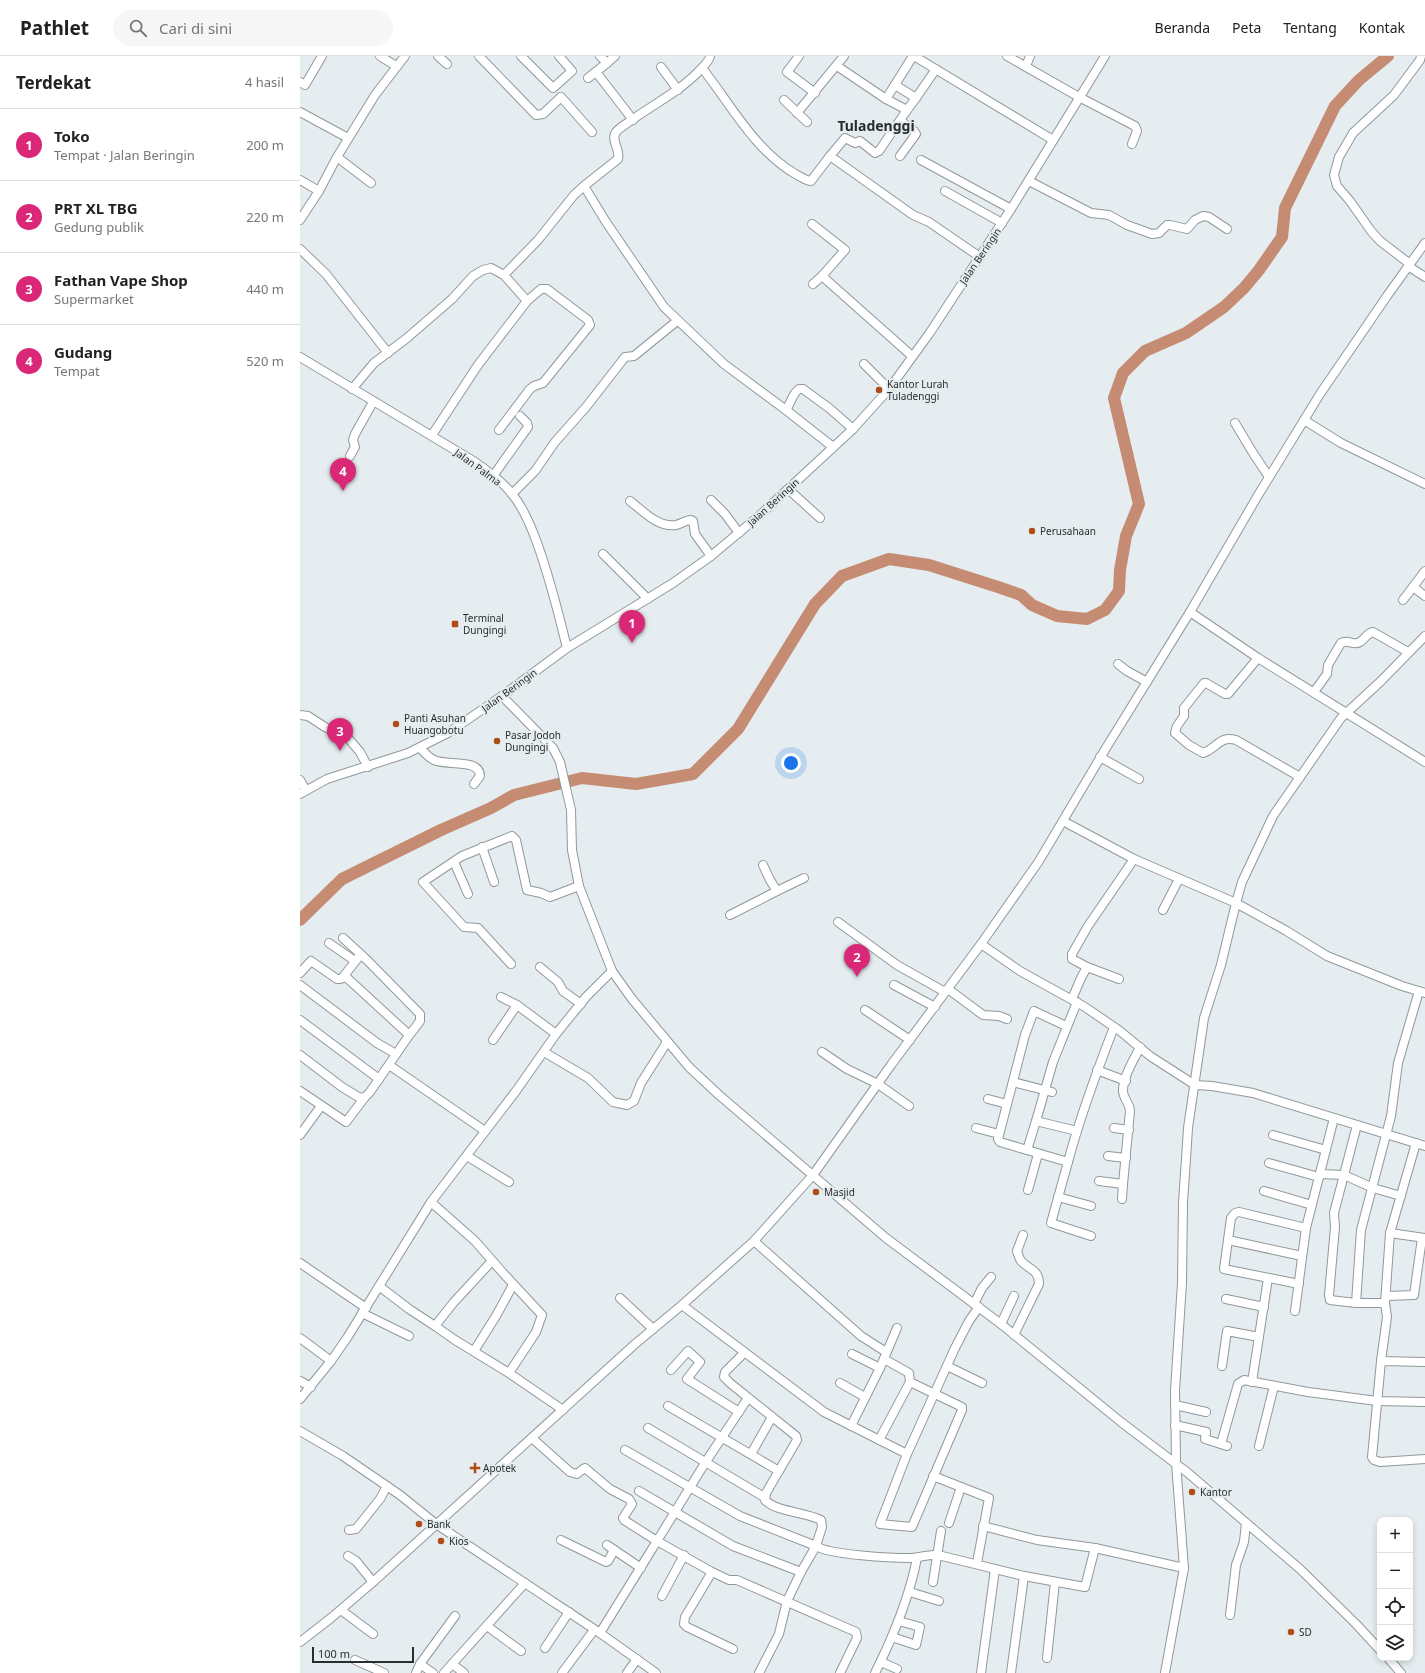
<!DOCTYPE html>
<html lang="id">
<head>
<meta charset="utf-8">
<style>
  :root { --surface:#fff; --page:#f6f6f6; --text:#222; --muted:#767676; --line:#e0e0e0; --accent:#db2777 }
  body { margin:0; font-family:"Noto Sans",sans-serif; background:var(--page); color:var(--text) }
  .controls { position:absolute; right:12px; bottom:12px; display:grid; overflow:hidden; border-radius:8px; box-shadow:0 2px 6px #0003 }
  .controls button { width:36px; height:36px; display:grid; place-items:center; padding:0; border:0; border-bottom:1px solid var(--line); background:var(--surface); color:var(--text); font:20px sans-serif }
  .scale { position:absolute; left:12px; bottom:10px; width:102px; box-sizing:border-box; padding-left:4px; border:2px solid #2a2d2e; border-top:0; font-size:11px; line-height:14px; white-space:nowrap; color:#2a2d2e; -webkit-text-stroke:3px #e5edf0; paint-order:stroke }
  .you { position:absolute; left:491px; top:707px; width:14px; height:14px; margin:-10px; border:3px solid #fff; border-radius:50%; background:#1a73e8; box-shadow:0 0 0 6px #1a73e833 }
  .badge { display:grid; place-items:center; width:26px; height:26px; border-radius:50%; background:var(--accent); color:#fff; font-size:13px; font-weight:700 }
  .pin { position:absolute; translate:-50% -33px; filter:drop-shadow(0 1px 2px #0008) }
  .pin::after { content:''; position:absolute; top:21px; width:14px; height:12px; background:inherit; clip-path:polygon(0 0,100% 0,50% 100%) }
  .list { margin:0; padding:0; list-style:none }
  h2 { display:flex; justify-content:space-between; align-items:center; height:52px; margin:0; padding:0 16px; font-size:17px }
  h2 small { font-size:13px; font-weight:400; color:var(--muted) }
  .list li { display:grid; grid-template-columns:26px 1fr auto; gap:12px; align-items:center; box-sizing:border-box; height:72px; padding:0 16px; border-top:1px solid var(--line) }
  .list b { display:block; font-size:15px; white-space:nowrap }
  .list p { margin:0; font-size:13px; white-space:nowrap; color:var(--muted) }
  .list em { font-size:13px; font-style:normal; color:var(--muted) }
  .icon { flex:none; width:22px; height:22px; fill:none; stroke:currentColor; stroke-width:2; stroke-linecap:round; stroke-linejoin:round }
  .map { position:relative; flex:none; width:1125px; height:1617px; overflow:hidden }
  header { display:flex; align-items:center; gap:24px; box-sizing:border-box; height:56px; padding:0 20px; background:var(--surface); border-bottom:1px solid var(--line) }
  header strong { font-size:19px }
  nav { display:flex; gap:22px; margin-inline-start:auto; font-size:14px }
  .search { width:280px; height:36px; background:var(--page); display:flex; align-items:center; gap:10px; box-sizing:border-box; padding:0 14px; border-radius:22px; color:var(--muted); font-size:15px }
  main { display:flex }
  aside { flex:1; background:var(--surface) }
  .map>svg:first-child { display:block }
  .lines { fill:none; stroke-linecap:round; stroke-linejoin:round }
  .river { stroke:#c58b73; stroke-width:12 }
  .minor-casing { stroke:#91989b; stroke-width:10 }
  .minor { stroke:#fff; stroke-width:8 }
  .poi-dot { fill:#af4b17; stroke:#e5edf0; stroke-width:1.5 }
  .labels { text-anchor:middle; stroke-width:4; stroke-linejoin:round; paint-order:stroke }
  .street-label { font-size:10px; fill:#2a2d2e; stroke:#e5edf0 }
  .poi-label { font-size:10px; fill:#2a2d2e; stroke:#e5edf0; text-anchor:start }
  .district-label { font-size:14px; font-weight:bold; fill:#2a2d2e; stroke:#e5edf0 }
</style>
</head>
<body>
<header>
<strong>Pathlet</strong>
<div class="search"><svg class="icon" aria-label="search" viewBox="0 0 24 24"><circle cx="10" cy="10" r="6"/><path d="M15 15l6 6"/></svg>Cari di sini</div>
<nav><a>Beranda</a><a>Peta</a><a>Tentang</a><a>Kontak</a></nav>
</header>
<main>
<aside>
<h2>Terdekat<small>4 hasil</small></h2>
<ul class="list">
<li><span class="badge">1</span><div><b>Toko</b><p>Tempat · Jalan Beringin</p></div><em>200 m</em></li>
<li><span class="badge">2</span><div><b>PRT XL TBG</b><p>Gedung publik</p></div><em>220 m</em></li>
<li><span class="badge">3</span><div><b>Fathan Vape Shop</b><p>Supermarket</p></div><em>440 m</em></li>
<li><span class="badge">4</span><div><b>Gudang</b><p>Tempat</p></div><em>520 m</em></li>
</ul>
</aside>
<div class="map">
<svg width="1125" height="1617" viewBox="0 0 1125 1617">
  <rect width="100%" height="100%" fill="#e5edf0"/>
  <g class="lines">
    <!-- river -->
    <polyline class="river" points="0,864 42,823 141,774 191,752 214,739 282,722 336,728 393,718 438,673 515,548 542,520 589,503 629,509 698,531 721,539 732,549 757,560 787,563 805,554 819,535 820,514 826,480 839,448 814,342 823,317 845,295 886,277 924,251 944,232 959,214 982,181 985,152 1035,50 1059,24 1088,0"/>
    <defs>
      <g id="minor">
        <polyline points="80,0 96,10"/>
        <polyline points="138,0 147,8"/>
        <polyline points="179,0 236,59 243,58 261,41 292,76"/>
        <polyline points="221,0 253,32 272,15 259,0"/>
        <polyline points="300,0 307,7 315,0"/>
        <polyline points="499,0 487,16 515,37"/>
        <polyline points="614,0 753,84"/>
        <polyline points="707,0 779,41 835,70 837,75 832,88"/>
        <polyline points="537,10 586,43"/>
        <polyline points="726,10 730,0"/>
        <polyline points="361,11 378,34"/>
        <path d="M402,12C432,50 454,94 497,119C502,121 506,125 511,125L530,100L613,159L629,166L680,201"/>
        <polyline points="296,16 333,64"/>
        <polyline points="288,22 307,7"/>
        <polyline points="0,26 5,29 22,0"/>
        <polyline points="595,29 616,42 607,54"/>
        <polyline points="616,42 636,13"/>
        <polyline points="484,44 507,66"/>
        <polyline points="0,56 48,82"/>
        <polyline points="497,57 544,0"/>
        <polyline points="530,100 545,82 555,87 560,85 575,97 579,95 607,54 586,43 613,0"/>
        <polyline points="600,100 616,78 614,75 601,65"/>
        <polyline points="37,101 71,127"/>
        <polyline points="621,104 711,153"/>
        <polyline points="0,124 19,135"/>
        <polyline points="729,125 791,157 809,159 827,169 852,178 859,177 867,169 870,169 887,173 895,164 903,160 909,161 927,173"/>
        <path d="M284,130L306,166L364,251L424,308L486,354C491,347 492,338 499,333H503L529,352L553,373"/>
        <polyline points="645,135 702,167"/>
        <polyline points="0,164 19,135 37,101 75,39 105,0"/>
        <polyline points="512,168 545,194 522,220 612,300"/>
        <polyline points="0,193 26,218 88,297"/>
        <polyline points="1110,208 1080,185 1071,175 1050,145 1037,130 1034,119 1039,101 1053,77 1094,39 1120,4 1121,0"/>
        <polyline points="1108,210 1125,221"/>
        <path d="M204,219L238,184L274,139L284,130L318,103C321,94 310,84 316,76C321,70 330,66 336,61C358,46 381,34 400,14C404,10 410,4 410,0"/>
        <polyline points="513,228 522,220"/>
        <path d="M0,301L175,406C188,415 202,425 212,438C223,451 230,468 236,484C249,519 258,555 267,592"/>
        <polyline points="564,308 589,333"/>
        <polyline points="52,333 74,307 107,282 152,243 173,220 183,214 191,212 204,219 227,245 178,309 132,379"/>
        <polyline points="486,354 533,391"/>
        <polyline points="1004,364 1041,387 1125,428"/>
        <polyline points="935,367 953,397 969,421"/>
        <polyline points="199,374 230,333 234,330 243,327 290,269 288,264 247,233 241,233 227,245"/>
        <polyline points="50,400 55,391 53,384 55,378 73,346"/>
        <polyline points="193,420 228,371 227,367 220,360"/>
        <polyline points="488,433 520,462"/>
        <polyline points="212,438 235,415 255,386 286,351 325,301 334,300 377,265"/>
        <polyline points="411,444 425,458 439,477"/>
        <path d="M330,445C343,455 358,472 376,469C381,468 386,464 391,464L393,465L395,478L411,500"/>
        <polyline points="303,498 348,543"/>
        <polyline points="1125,515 1113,531 1125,540"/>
        <polyline points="1103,544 1113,531"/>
        <polyline points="890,556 958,602 1125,706"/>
        <path d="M958,602L928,638H925L906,627H904L884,652V660L877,670L875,677L889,689L903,697C916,693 920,679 936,684L1000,721"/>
        <polyline points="818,608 827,615 847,626"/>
        <path d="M1014,636L1027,618L1028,609L1041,587C1048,583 1054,590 1060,586C1065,583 1067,577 1073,576L1108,596"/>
        <polyline points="202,640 253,692 260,706 271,754 272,794 279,830 312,915 332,943 389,1011 419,1039 586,1182 701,1268 821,1366 888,1417 1000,1513 1056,1568 1080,1594"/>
        <polyline points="0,659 8,660 25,671 48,682 60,696 68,711"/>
        <path d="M120,692C124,696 129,702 134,704C145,710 180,702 180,720L174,728"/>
        <polyline points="800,701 839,723"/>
        <polyline points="0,724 6,734"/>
        <polyline points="0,738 27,723 108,697 148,677 202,640 267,592 373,527 411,500 460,459 553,373 589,333 629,278 711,153 805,0"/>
        <polyline points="763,765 834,803 936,847 985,874 1027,900 1102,930 1125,937"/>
        <polyline points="182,791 194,826"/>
        <polyline points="154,806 168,838"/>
        <polyline points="477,835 504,822"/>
        <polyline points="863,854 879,823"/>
        <polyline points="430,859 477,835 470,824 463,809"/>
        <polyline points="538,866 597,909 645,936"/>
        <polyline points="29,887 55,905"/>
        <polyline points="681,888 720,915 785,951 820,975 850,1000 895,1029 912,1030 953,1037 1125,1090"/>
        <polyline points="211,908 178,872 164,871 123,826 162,800 212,780 216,784 227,834 241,837 250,841 279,830"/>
        <polyline points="240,911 258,926 263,935 281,948"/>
        <polyline points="787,911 772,903 772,898 788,870 834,803"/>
        <polyline points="0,917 11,905 37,923 40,923 46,921 107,977 111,977 120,965 120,958 67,904 43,882"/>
        <polyline points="43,921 58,902"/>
        <polyline points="0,929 77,987 96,998"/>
        <polyline points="594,929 635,951"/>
        <polyline points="648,933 683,959 699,960 707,963"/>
        <polyline points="201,941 217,949 256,978"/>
        <polyline points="772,943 781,922 787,911 819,923"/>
        <polyline points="565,954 610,984"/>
        <polyline points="0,964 79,1023"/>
        <polyline points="193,984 217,949"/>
        <polyline points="244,996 288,1022 313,1046 327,1049 334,1045 341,1027 367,986"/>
        <polyline points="522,996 547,1013 578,1028 609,1050"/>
        <polyline points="0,999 42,1031 60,1042 65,1041 70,1036 110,978"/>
        <polyline points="89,1009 185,1075"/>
        <polyline points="797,1014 826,1025"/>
        <polyline points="713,1026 752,1036"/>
        <polyline points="0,1035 46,1066 65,1041"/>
        <polyline points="688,1043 707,1048"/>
        <polyline points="736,1065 753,1006 777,946"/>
        <polyline points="676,1072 699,1078"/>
        <polyline points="814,1072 829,1074"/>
        <path d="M777,1075L736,1065L727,1094L768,1106C780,1060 797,1015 814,971"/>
        <polyline points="0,1079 21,1050"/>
        <polyline points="973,1079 1026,1094"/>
        <polyline points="727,1094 700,1086 698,1083 725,979 734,955 766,970"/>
        <polyline points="167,1100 209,1126"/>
        <polyline points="808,1100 826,1102"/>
        <polyline points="768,1106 751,1167 791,1180"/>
        <polyline points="969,1107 1019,1121"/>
        <polyline points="1020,1118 1044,1119 1073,1132 1101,1140"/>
        <path d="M799,1125L823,1128L830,1055C830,1048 823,1042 823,1035C823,1020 834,1004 840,991"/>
        <polyline points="728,1134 738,1098"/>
        <polyline points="964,1135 1012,1149"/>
        <polyline points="758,1141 791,1150"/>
        <polyline points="822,1143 823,1128"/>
        <polyline points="131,1146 175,1185 203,1217 242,1259 236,1276 209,1317"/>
        <polyline points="1090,1177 1116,1087"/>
        <polyline points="928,1184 1002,1200"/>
        <polyline points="454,1185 561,1280 586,1296"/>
        <polyline points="0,1207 66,1252"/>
        <polyline points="999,1228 924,1213 931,1162 935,1157 939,1156 1006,1172"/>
        <polyline points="79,1230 109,1253 135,1270 154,1246 192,1205"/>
        <polyline points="1086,1240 1114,1239 1122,1182"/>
        <polyline points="320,1242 353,1273"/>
        <polyline points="926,1243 964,1251"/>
        <polyline points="1056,1247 1030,1244 1029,1239 1035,1171 1034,1157 1057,1069"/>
        <polyline points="1085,1247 1056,1247 1061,1174 1091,1060 1098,1007 1119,935"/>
        <polyline points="674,1248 682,1232 691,1221"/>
        <polyline points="382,1249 524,1356 607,1398 655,1292 669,1265 679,1251"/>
        <polyline points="995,1255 1006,1172 1034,1062"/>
        <polyline points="62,1257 109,1280"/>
        <polyline points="701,1268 714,1240"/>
        <polyline points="135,1270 155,1284 209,1317 263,1354"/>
        <path d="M714,1279L739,1228C739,1213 729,1214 721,1205C719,1202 718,1198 717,1195L723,1179"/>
        <polyline points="0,1282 31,1305"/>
        <polyline points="174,1295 196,1260 213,1229"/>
        <polyline points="552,1298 580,1312"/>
        <polyline points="1081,1305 1087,1261 1085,1247 1090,1177 1125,1182"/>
        <polyline points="1125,1306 1081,1305 1072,1401 1074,1404 1080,1406 1125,1403"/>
        <polyline points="647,1310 682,1327"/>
        <polyline points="922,1310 927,1275 959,1281"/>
        <polyline points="371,1314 388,1295 400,1306 387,1323 439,1356"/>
        <polyline points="0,1325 11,1331"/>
        <polyline points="952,1326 968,1222"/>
        <polyline points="540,1327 565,1341"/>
        <polyline points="0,1343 31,1305 47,1282 131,1146 216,1035 256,978 286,941 312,915"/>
        <polyline points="875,1349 906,1356"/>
        <polyline points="368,1350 479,1415"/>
        <polyline points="875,1369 906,1376 905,1383 927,1390"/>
        <polyline points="551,1370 580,1312 597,1272"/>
        <polyline points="348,1372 464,1441"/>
        <polyline points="0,1375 43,1400 100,1439 136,1468 300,1577 356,1617"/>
        <polyline points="232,1382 270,1416 277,1418 283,1413 285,1412 310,1433 329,1443 332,1448 323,1462 324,1464 357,1485 405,1407 448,1342"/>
        <polyline points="579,1384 610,1326 609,1317 584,1303"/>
        <polyline points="921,1388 938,1328 944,1324 1008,1336 1077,1345 1125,1346"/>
        <polyline points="959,1390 974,1330"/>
        <path d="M325,1394L440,1460L516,1490L522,1471L521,1464C505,1456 476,1456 465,1444L466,1437L497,1384L496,1380L430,1327L424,1321L425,1316L444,1297"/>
        <polyline points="451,1398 472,1361"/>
        <polyline points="607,1398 580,1468 612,1471 662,1354 662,1351 610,1326"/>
        <polyline points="633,1420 689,1442 677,1507"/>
        <polyline points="339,1435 433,1490 501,1516"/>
        <polyline points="649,1467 661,1431"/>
        <polyline points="683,1470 737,1484 795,1492 884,1512"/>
        <polyline points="49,1474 56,1473 80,1443 87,1430"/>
        <polyline points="261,1484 306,1506 308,1505 314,1494"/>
        <polyline points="307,1489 341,1512"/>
        <polyline points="48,1500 56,1505 73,1526"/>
        <polyline points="412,1516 429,1524 437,1524 556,1576 557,1582 540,1617"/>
        <polyline points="633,1526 641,1475"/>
        <polyline points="610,1536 639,1545"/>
        <polyline points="362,1540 384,1499"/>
        <polyline points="41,1554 73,1578"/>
        <polyline points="930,1559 936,1509 944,1486 946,1467"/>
        <polyline points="187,1570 221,1595"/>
        <polyline points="300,1577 357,1485 412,1516 385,1561 384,1568 387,1571 433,1593"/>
        <polyline points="592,1581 616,1589 620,1571 599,1565"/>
        <polyline points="0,1586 31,1562 73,1526 335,1288 382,1249 454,1185 513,1119 591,1009 681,888 739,805 806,692 890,556 957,441 1020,338 1087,240 1125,187"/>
        <polyline points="245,1592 269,1556"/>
        <polyline points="747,1602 755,1526"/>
        <polyline points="1088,1602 1101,1617"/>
        <polyline points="55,1604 84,1617"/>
        <polyline points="581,1606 597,1613"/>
        <polyline points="120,1608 133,1617"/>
        <polyline points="152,1608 164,1617"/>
        <polyline points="116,1617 120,1608 155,1560"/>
        <polyline points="144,1617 225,1527"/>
        <polyline points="262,1617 294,1574"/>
        <polyline points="327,1617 337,1603"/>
        <path d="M459,1617L479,1578L487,1545L501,1516L516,1490C529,1499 593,1502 611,1502C621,1502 626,1498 638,1499L724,1520L785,1531L795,1492"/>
        <path d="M575,1617C594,1579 609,1543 617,1502"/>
        <polyline points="681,1617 695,1513"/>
        <polyline points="711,1617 724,1520"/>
        <polyline points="865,1617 884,1512 876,1407 875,1334 882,1227 883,1146 886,1103 888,1072 904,962 921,909 936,847 942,826 973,760 1041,662 1081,625 1125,580"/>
      </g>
    </defs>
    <!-- minor casing -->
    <use href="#minor" class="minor-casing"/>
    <!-- minor -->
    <use href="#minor" class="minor"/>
  </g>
  <!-- markers -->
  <g class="poi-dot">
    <circle cx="579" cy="334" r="4"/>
    <circle cx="732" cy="475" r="4"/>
    <rect x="151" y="564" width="8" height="8" rx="2"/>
    <circle cx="96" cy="668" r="4"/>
    <circle cx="197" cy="685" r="4"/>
    <circle cx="516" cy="1136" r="4"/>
    <path d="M173 1406h4v4h4v4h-4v4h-4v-4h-4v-4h4z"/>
    <circle cx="892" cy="1436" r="4"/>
    <circle cx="119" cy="1468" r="4"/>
    <circle cx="141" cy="1485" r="4"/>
    <circle cx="991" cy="1576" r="4"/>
  </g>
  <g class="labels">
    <!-- street labels -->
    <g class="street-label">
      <text transform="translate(680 200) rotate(-56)" y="4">Jalan Beringin</text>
      <text transform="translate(178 411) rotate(36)" y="4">Jalan Palma</text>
      <text transform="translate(473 446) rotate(-42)" y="4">Jalan Beringin</text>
      <text transform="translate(209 634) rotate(-36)" y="4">Jalan Beringin</text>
    </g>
    <!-- poi labels -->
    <g class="poi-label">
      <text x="587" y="332">Kantor Lurah<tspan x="587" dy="12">Tuladenggi</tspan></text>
      <text x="740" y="479">Perusahaan</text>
      <text x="163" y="566">Terminal<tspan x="163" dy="12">Dungingi</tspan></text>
      <text x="104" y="666">Panti Asuhan<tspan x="104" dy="12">Huangobotu</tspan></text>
      <text x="205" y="683">Pasar Jodoh<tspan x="205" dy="12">Dungingi</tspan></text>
      <text x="524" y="1140">Masjid</text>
      <text x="183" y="1416">Apotek</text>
      <text x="900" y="1440">Kantor</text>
      <text x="127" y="1472">Bank</text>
      <text x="149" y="1489">Kios</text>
      <text x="999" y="1580">SD</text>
    </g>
    <!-- district labels -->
    <g class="district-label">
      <text x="576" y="75">Tuladenggi</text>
    </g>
  </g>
</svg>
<div class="controls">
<button>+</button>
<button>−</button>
<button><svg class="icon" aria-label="locate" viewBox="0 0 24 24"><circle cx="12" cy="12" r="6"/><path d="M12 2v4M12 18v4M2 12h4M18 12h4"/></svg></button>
<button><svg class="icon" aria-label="layers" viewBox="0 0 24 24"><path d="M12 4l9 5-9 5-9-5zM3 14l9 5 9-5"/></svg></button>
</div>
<div class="scale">100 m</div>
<div class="you"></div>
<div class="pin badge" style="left:332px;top:587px">1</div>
<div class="pin badge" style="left:557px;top:921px">2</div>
<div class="pin badge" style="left:40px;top:695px">3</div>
<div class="pin badge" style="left:43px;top:435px">4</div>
</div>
</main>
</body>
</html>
